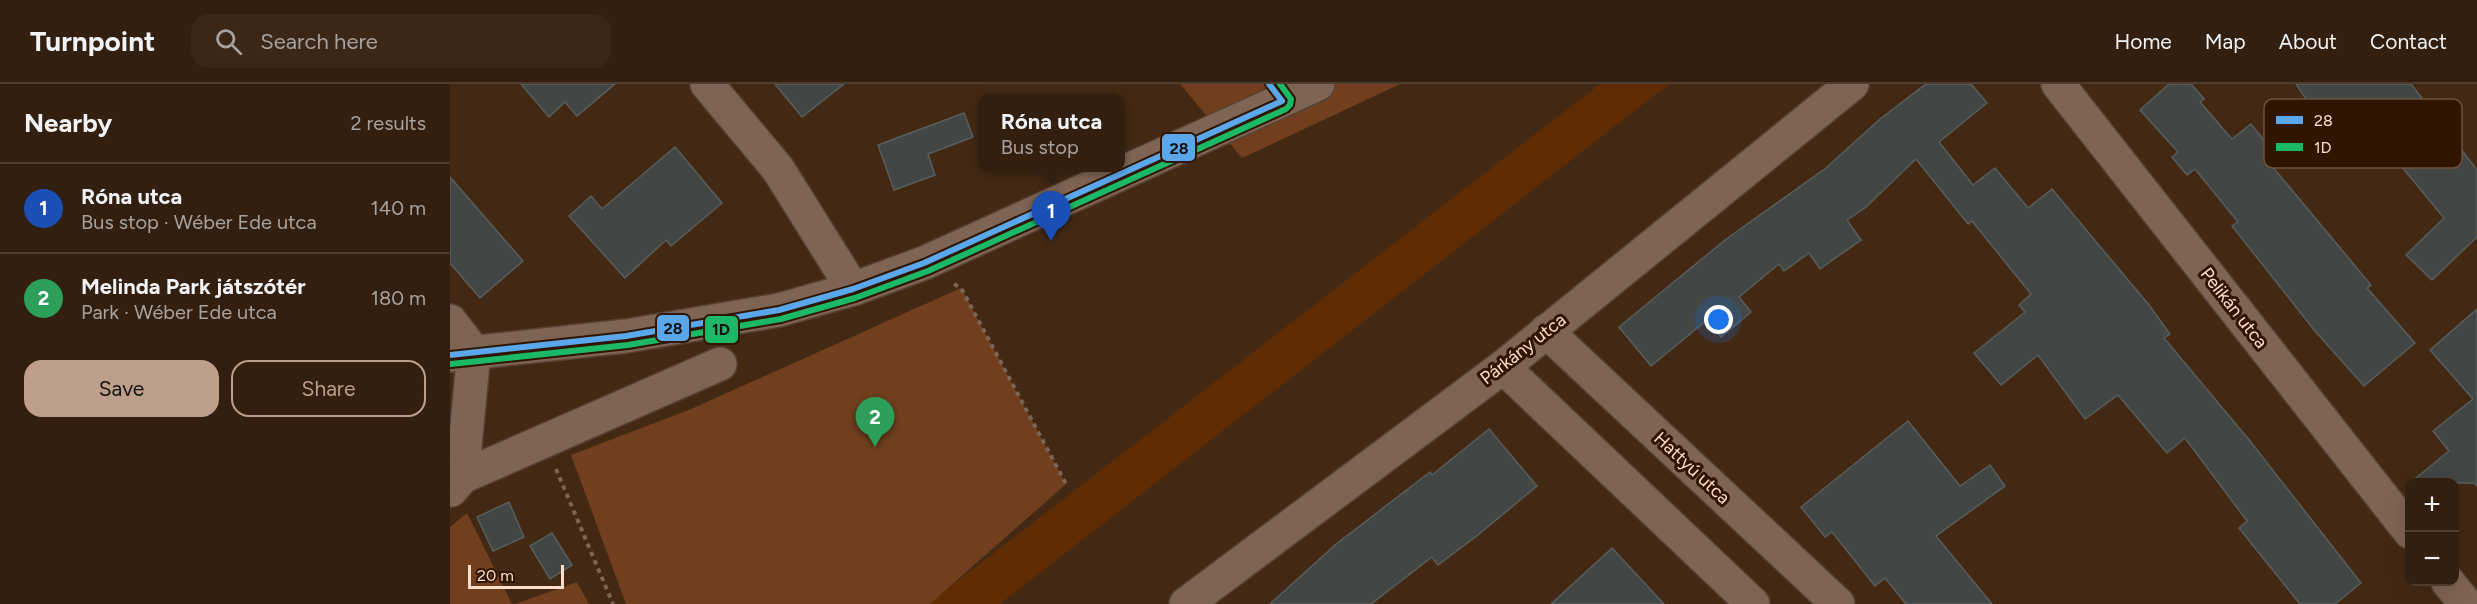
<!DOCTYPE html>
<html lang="en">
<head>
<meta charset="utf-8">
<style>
  :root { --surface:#321f0f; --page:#3a2718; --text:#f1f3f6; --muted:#a8a29e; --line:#4d3d2f; --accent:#bd9f8b }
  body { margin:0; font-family:Figtree,sans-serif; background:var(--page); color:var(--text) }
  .controls { position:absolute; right:18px; bottom:18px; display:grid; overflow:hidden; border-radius:12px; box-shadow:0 6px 24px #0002 }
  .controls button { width:54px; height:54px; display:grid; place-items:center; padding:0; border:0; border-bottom:2px solid var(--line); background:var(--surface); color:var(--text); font:30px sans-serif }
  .scale { position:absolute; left:18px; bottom:15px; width:96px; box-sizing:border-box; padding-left:6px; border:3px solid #fedecb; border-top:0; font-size:16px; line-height:21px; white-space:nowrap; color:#fedecb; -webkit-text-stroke:4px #311503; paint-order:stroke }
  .you { position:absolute; left:1269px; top:236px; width:21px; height:21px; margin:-15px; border:4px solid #fff; border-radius:50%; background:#1a73e8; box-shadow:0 0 0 9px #1a73e833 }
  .badge { display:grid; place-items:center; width:39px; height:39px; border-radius:50%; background:var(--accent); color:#fff; font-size:20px; font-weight:700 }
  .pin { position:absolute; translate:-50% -50px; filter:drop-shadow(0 2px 3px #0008) }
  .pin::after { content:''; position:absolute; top:32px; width:21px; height:18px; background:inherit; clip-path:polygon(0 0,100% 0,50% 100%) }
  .popup { position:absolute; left:528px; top:10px; width:147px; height:78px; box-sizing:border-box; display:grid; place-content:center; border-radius:12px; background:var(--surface); filter:drop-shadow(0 2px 4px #0005); font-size:20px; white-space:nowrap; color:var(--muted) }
  .popup b { font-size:22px; color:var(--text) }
  .popup::after { content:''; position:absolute; left:50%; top:100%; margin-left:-12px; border:12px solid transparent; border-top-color:var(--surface) }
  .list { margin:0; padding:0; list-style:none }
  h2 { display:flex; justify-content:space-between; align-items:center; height:78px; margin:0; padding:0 24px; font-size:26px }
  h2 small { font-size:20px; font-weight:400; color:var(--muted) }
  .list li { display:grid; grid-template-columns:39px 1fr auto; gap:18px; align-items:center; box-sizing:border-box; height:90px; padding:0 24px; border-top:2px solid var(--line) }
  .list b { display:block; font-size:22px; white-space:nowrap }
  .list p { margin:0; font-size:20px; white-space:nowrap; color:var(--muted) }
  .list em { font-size:20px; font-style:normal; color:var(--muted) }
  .actions { display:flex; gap:12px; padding:18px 24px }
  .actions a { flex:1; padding:14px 0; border:2px solid var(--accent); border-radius:18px; text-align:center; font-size:21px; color:var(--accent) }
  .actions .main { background:var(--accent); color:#111 }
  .icon { flex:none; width:33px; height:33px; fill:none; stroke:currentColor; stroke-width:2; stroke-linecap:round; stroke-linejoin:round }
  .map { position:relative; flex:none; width:2027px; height:520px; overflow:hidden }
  header { display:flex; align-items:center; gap:36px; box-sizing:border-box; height:84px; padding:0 30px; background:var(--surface); border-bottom:2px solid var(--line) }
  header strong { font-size:28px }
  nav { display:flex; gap:33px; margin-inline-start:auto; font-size:21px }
  .search { width:420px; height:54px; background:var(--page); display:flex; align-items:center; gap:15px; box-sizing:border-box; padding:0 21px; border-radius:18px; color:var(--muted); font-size:22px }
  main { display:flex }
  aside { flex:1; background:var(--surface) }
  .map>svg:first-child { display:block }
  .built { fill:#602c03 }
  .green { fill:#713f1d }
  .building { fill:#424745; stroke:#585e5d; stroke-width:1.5 }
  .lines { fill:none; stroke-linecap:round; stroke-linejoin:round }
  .minor-casing { stroke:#564133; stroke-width:36 }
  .path { stroke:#7a6556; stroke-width:4; stroke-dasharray:4.5 4.5; stroke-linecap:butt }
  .minor { stroke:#7e6454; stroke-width:33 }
  .bus-1-casing { stroke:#311503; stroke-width:10 }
  .bus-2-casing { stroke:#311503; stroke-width:10 }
  .bus-1 { stroke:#5aa8eb; stroke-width:6 }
  .bus-2 { stroke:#1ab867; stroke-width:6 }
  .labels { text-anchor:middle; stroke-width:6; stroke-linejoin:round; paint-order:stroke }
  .street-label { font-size:18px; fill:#fedecb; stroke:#311503 }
  .key { fill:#311503; stroke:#6e513f; stroke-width:1.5 }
  .key-label { font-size:16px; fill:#fedecb }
  .line-badge { stroke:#311503; stroke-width:2 }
  .pale-badge-label { font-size:16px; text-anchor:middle; font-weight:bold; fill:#111 }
</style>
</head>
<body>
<header>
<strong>Turnpoint</strong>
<div class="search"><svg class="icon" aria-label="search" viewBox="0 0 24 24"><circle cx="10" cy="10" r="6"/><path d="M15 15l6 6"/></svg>Search here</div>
<nav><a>Home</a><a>Map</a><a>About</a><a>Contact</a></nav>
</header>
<main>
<aside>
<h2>Nearby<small>2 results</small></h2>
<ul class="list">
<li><span class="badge" style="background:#1a4fb4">1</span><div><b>Róna utca</b><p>Bus stop · Wéber Ede utca</p></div><em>140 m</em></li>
<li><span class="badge" style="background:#2e9e5b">2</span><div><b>Melinda Park játszótér</b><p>Park · Wéber Ede utca</p></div><em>180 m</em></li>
</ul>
<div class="actions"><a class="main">Save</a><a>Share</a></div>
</aside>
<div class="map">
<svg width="2027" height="520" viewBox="0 0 2027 520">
  <rect width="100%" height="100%" fill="#432914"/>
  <!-- built -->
  <polygon class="built" points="1150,0 1219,0 550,520 478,520"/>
  <!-- green -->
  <g class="green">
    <polygon points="730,0 950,0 792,74"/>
    <polygon points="511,204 616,400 480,520 176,520 121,371 241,325"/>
    <polygon points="17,429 62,520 0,520 0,443"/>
    <polygon points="127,498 139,520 65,520"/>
  </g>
  <!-- building -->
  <g class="building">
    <polygon points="71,0 165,0 127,32 115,18 99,33"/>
    <polygon points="325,0 394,0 352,33"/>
    <polygon points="1476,0 1521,0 1537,19 1489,58 1523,101 1545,84 1578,124 1602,105 1699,221 1720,250 1714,254 1800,357 1911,499 1885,520 1850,520 1789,444 1797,437 1735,354 1717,369 1668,311 1635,335 1588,271 1551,301 1524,269 1575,228 1569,221 1581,210 1522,137 1518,140 1466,75 1415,124 1397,136 1411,156 1370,185 1359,169 1334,187 1329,180 1289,213 1301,228 1271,253 1257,236 1201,282 1169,243 1275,156 1376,84 1430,35"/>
    <polygon points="1719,0 1741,0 1754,15 1750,18 1782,55 1801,40 1828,74 1821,81 1921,201 1917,204 1965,259 1914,302 1865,247 1782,142 1788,138 1745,85 1737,91 1722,73 1728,68 1690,26"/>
    <polygon points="1846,0 1961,0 2027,86 2027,153 1982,196 1956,171 1994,134 1900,20 1872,39"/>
    <polygon points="514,29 523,53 478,70 485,91 444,106 428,61"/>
    <polygon points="225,63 272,119 221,162 216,156 175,194 119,132 141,112 152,125"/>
    <polygon points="0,93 73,177 30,214 0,179"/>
    <polygon points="2027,225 2027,402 2024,399 1960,399 1999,367 1983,347 2023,315 1980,266"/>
    <polygon points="1458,337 1510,402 1540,381 1555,402 1486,452 1542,520 1456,520 1435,494 1425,502 1382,448 1375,453 1351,423"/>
    <polygon points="1039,345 1087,402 1028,451 988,481 982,473 921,520 820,520 885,461 980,388 982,391"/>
    <polygon points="59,418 74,453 43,467 27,433"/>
    <polygon points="102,449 122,481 100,495 80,462"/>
    <polygon points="1162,464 1214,520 1101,520"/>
  </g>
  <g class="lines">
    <defs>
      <g id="minor">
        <polyline points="257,0 328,85 403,205"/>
        <polyline points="1608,0 1960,448"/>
        <polyline points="0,237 24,268 12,393 1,406"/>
        <polyline points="1096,247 1388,520"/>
        <polyline points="0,271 176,252 329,226 403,205 474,179 868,0"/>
        <polyline points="1053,283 1303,520"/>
        <polyline points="12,393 270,280"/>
        <polyline points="1998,498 2016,520"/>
        <polyline points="736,520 1053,283 1402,0"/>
      </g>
    </defs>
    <!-- minor casing -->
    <use href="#minor" class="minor-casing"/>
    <!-- path -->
    <g class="path">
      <polyline points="504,200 511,204 616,400"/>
      <polyline points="106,385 163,520"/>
    </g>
    <!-- minor -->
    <use href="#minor" class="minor"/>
    <defs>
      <polyline id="bus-1" points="0,271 176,252 329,226 403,205 474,179 832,17 819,0"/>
      <polyline id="bus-2" points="1,280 178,261 331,235 405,214 478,187 836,25 840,21 841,15 830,0"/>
    </defs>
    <!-- bus-1 casing -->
    <use href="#bus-1" class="bus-1-casing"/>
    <!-- bus-2 casing -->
    <use href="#bus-2" class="bus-2-casing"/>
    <!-- bus-1 -->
    <use href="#bus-1" class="bus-1"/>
    <!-- bus-2 -->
    <use href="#bus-2" class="bus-2"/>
  </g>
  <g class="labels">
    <!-- street labels -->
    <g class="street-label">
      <text transform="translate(1784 224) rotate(52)" y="6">Pelikán utca</text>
      <text transform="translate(1073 265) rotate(-38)" y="6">Párkány utca</text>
      <text transform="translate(1242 384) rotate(43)" y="6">Hattyú utca</text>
    </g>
  </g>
  <!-- legend -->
  <rect x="1814" y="15" width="198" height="69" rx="9" class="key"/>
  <rect x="1826" y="32" width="27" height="8" fill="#5aa8eb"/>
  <rect x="1826" y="59" width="27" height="8" fill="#1ab867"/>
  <g class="key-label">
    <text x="1864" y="42">28</text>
    <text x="1864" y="69">1D</text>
  </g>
  <g class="line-badge">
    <rect x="711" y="49" width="35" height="29" rx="6" fill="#5aa8eb"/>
    <rect x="206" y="230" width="34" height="28" rx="6" fill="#5aa8eb"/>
    <rect x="254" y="231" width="35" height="29" rx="6" fill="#1ab867"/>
  </g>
  <g class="pale-badge-label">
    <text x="729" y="70">28</text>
    <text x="223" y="250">28</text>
    <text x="271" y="251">1D</text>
  </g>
</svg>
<div class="controls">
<button>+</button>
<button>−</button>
</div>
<div class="scale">20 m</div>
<div class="you"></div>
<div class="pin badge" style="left:601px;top:157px;background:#1a4fb4">1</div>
<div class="popup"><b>Róna utca</b>Bus stop</div>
<div class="pin badge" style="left:425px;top:363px;background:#2e9e5b">2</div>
</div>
</main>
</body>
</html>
